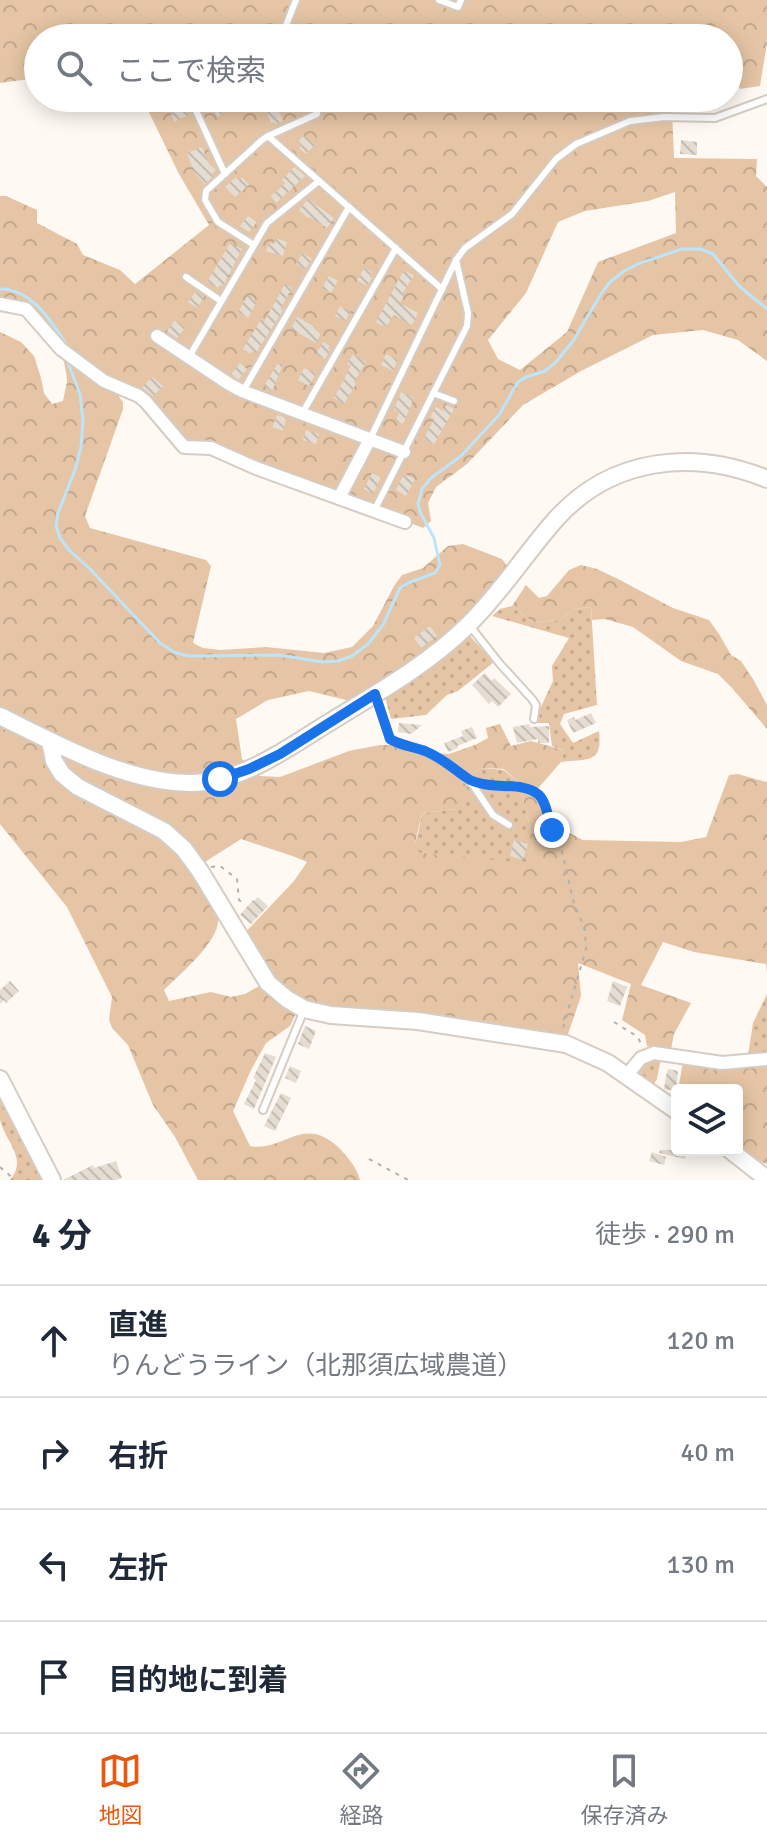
<!DOCTYPE html>
<html lang="ja">
<head>
<meta charset="utf-8">
<style>
  :root { --surface:#fff; --page:#f6f6f7; --text:#1f2937; --muted:#747a83; --line:#e0e1e3; --accent:#ea580c }
  body { margin:0; font-family:Signika,"Noto Sans JP",sans-serif; background:var(--page); color:var(--text) }
  .controls { position:absolute; right:24px; bottom:24px; display:grid; overflow:hidden; border-radius:8px; box-shadow:0 4px 20px #0003 }
  .controls button { width:72px; height:72px; display:grid; place-items:center; padding:0; border:0; border-bottom:2px solid var(--line); background:var(--surface); color:var(--text); font:40px sans-serif }
  .stop { position:absolute; width:24px; height:24px; margin:-18px; border:6px solid #1a73e8; border-radius:50%; background:#fff }
  .stop.end { background:#1a73e8; border-color:#fff; box-shadow:0 2px 8px #0008 }
  .list { margin:0; padding:0; list-style:none }
  h2 { display:flex; justify-content:space-between; align-items:center; height:104px; margin:0; padding:0 32px; font-size:34px }
  h2 small { font-size:26px; font-weight:400; color:var(--muted) }
  .list li { display:grid; grid-template-columns:52px 1fr auto; gap:24px; align-items:center; box-sizing:border-box; height:112px; padding:0 32px; border-top:2px solid var(--line) }
  .list b { display:block; font-size:30px; white-space:nowrap }
  .list p { margin:0; font-size:26px; white-space:nowrap; color:var(--muted) }
  .list em { font-size:26px; font-style:normal; color:var(--muted) }
  .icon { flex:none; width:44px; height:44px; fill:none; stroke:currentColor; stroke-width:2; stroke-linecap:round; stroke-linejoin:round }
  .map { position:relative; flex:none; width:767px; height:1180px; overflow:hidden }
  .search { position:absolute; background:var(--surface); box-shadow:0 4px 20px #0003; left:24px; right:24px; top:24px; height:88px; display:flex; align-items:center; gap:20px; box-sizing:border-box; padding:0 28px; border-radius:44px; color:var(--muted); font-size:30px }
  .sheet { height:552px; background:var(--surface) }
  nav { display:flex; justify-content:space-around; align-items:center; box-sizing:border-box; height:112px; border-top:2px solid var(--line); background:var(--surface); font-size:22px; color:var(--muted) }
  nav a { display:grid; justify-items:center; gap:4px }
  nav .on { color:var(--accent) }
  .map>svg:first-child { display:block }
  .grass { fill:url(#grass-dots) }
  .forest { fill:url(#forest-crowns); fill-rule:evenodd }
  .lines { fill:none; stroke-linecap:round; stroke-linejoin:round }
  .stream { stroke:#bce5f9; stroke-width:3 }
  .building { fill:url(#building-back-hatch) }
  .lane-casing { stroke:#d5ccc3; stroke-width:10 }
  .street-casing { stroke:#d5ccc3; stroke-width:16 }
  .secondary-casing { stroke:#d5ccc3; stroke-width:20 }
  .path { stroke:#b6b0ab; stroke-width:2; stroke-dasharray:4 6; stroke-linecap:butt }
  .lane { stroke:#fff; stroke-width:6 }
  .street { stroke:#fff; stroke-width:12 }
  .secondary { stroke:#fff; stroke-width:16 }
  .route { stroke:#1a73e8; stroke-width:10 }
</style>
</head>
<body>
<div class="map">
<svg width="767" height="1180" viewBox="0 0 767 1180">
  <defs>
    <pattern id="grass-dots" width="8" height="8" patternUnits="userSpaceOnUse" patternTransform="scale(2)"><rect width="8" height="8" fill="#e5c5a5"/><path d="M2 2h.1M6 6h.1" fill="none" stroke="#c3a88d" stroke-width="1.8" stroke-linecap="round"/></pattern>
    <pattern id="forest-crowns" width="20" height="18" patternUnits="userSpaceOnUse" patternTransform="scale(2)"><rect width="20" height="18" fill="#e5c5a5"/><path d="M2 6a3 3 0 1 1 6 0M12 15a3 3 0 1 1 6 0" fill="none" stroke="#c3a88d"/></pattern>
    <pattern id="building-back-hatch" width="6" height="6" patternUnits="userSpaceOnUse" patternTransform="scale(2)"><rect width="6" height="6" fill="#e5dcd2"/><path d="M-1 5l2 2M0 0l6 6M5-1l2 2" fill="none" stroke="#c3bcb3"/></pattern>
  </defs>
  <rect width="100%" height="100%" fill="#fff9f3"/>
  <!-- grass -->
  <g class="grass">
    <path d="M512,606L533,622L560,620L575,609L591,607L597,705L564,714L560,724L573,743L599,731C603,764 588,759 561,762L564,750L552,746L549,723H536L539,711L553,681L552,666L569,638L492,616L500,609Z"/>
    <polygon points="470,636 494,662 458,691 447,695 426,715 391,719 385,697"/>
    <polygon points="482,768 504,770 519,783 534,843 526,864 412,852 418,834 422,813 455,809 464,778"/>
    <polygon points="767,994 767,1056 748,1056 753,1023"/>
    <path d="M652,1058H661L657,1079L652,1087L638,1076C637,1066 645,1063 652,1058Z"/>
    <path d="M0,1092L46,1180H10C29,1159 4,1140 0,1119C0,1111 0,1101 0,1092Z"/>
  </g>
  <!-- forest -->
  <g class="forest">
    <polygon points="0,0 767,0 767,43 760,86 740,89 729,55 729,38 38,38 38,78 0,83"/>
    <path d="M142,98H674L672,109L674,158L757,159L756,176L767,187V361L738,340L703,330L653,335L581,371L523,405L467,464L436,487L428,503L431,521L423,528L204,444L187,442L124,386L119,397L123,402V409L85,516L90,528L206,560L211,566L193,643L203,648L220,650L266,647L324,653L352,647L373,626L394,586L402,575L423,568L448,546L463,544L502,559L507,566L477,605L428,651L350,701L309,691L268,700L236,719L242,759L260,776L280,777L349,751L380,745H412L434,753L449,754L475,745L488,738L486,728L500,724L511,746L531,741L564,750L561,762L534,793L556,826L583,840L681,842L706,837L729,775L738,774L766,782L767,781V973L766,964L694,952L663,942L641,985L691,1003L674,1034L671,1049L647,1046L645,1035L622,1020L631,984L578,963L581,996L566,1040L334,1010L301,1003L290,1026L266,1043L251,1070L233,1111L250,1146C282,1153 304,1113 339,1148C348,1157 357,1168 360,1180H198L175,1137L153,1105L128,1045L112,1028L109,1020L112,997L67,907L0,824V332L21,342L34,356L41,378L44,393L52,404L63,401C64,395 66,388 67,382C67,375 65,368 64,362C56,328 36,302 0,297V196H6L37,210V223L77,244L83,255L120,270L135,284L209,225L179,174ZM675,192L676,233L598,262L567,332L520,370L498,359L488,340L526,293L558,222L585,211L648,201ZM482,768L504,769L519,783L534,843L526,863L413,852L422,813L455,809L467,791L465,778ZM241,839C263,847 285,852 307,862L294,881L242,936L261,985L245,994L231,997L211,992L169,1001L164,990C180,974 222,940 218,916C215,900 202,885 193,872L205,862Z"/>
    <polygon points="581,565 597,569 616,578 673,608 709,620 719,634 731,655 741,661 753,679 767,705 767,729 732,688 718,674 681,661 633,627 605,619 592,620 591,607 575,609 560,620 533,622 512,606 526,585 539,598 547,596 569,570"/>
    <polygon points="683,1062 767,1063 767,1164 749,1158 737,1149 737,1090 678,1090"/>
  </g>
  <g class="lines">
    <!-- stream -->
    <g class="stream">
      <path d="M0,289C31,289 50,319 65,342V348"/>
      <polyline points="67,360 80,394 83,420 81,447 75,470 58,513 56,526 60,538 69,550 90,569 160,643 174,652 188,656 278,655 323,662 338,661 352,656 368,644 383,625 400,588 408,583 435,573 440,565 434,538 421,514 418,504 422,489 431,478 461,456 499,415 518,382 526,377 545,371 556,362 573,341 601,294 610,282 624,271 638,264 682,249 700,249 713,254 739,286 767,309"/>
    </g>
  </g>
  <!-- building -->
  <g class="building">
    <polygon points="219,98 223,114 217,117 214,110 209,112 206,102"/>
    <polygon points="272,101 276,110 278,109 283,121 275,124 274,122 271,123 264,104"/>
    <polygon points="185,107 188,115 174,122 171,113"/>
    <polygon points="304,135 315,145 306,154 299,148 302,145 298,142"/>
    <polygon points="681,140 697,142 697,155 680,154"/>
    <polygon points="202,147 209,164 216,170 211,175 213,176 205,184 195,174 187,153"/>
    <polygon points="294,167 305,176 276,203 270,197 285,183 282,180"/>
    <polygon points="236,177 239,180 242,177 249,185 235,197 225,187"/>
    <polygon points="308,199 334,218 327,228 309,217 308,218 299,210"/>
    <polygon points="248,216 257,222 249,232 240,226"/>
    <polygon points="275,238 287,242 283,256 266,251 269,243 274,244"/>
    <polygon points="230,243 242,249 223,286 220,285 218,288 207,282"/>
    <polygon points="303,253 312,259 305,269 296,264"/>
    <polygon points="365,267 372,272 369,276 372,278 367,286 357,280"/>
    <polygon points="404,270 414,276 402,294 404,295 400,303 418,313 412,325 393,315 386,328 376,322"/>
    <polygon points="329,276 338,281 331,293 322,288"/>
    <polygon points="285,284 292,288 280,309 283,310 256,353 252,351 251,354 243,349 261,319 264,322"/>
    <polygon points="195,292 204,297 197,308 188,302"/>
    <polygon points="248,295 255,299 254,302 256,303 248,318 238,312"/>
    <polygon points="340,306 350,312 346,321 335,316"/>
    <polygon points="297,317 315,327 314,329 321,333 316,343 291,329"/>
    <polygon points="175,320 185,328 177,338 167,331"/>
    <polygon points="323,342 330,346 328,349 330,350 325,359 316,354"/>
    <polygon points="353,354 366,362 354,382 356,384 344,404 334,398 351,366 347,364"/>
    <polygon points="386,354 398,360 393,371 381,365"/>
    <polygon points="240,363 247,369 239,379 231,375"/>
    <polygon points="278,363 283,365 272,391 264,386"/>
    <polygon points="304,368 316,373 309,386 298,380"/>
    <polygon points="152,377 163,386 153,396 142,388"/>
    <polygon points="401,392 414,398 403,424 396,421 399,412 394,410"/>
    <polygon points="446,405 454,409 434,444 424,439 434,419 430,417 436,407 443,411"/>
    <polygon points="277,415 286,418 283,431 272,427"/>
    <polygon points="306,430 319,434 316,444 303,440"/>
    <polygon points="372,473 381,477 373,494 364,489"/>
    <polygon points="404,474 415,479 406,496 396,490"/>
    <polygon points="430,626 437,636 421,648 414,638"/>
    <polygon points="485,673 492,681 494,678 511,694 498,707 492,701 489,704 472,685"/>
    <polygon points="591,713 596,723 573,733 567,720 574,717 575,720"/>
    <polygon points="399,723 422,725 411,734 398,732"/>
    <polygon points="529,724 530,727 549,726 549,743 538,743 538,739 517,743 513,727"/>
    <polygon points="472,727 477,738 457,746 458,748 448,752 444,743 463,736 461,731"/>
    <polygon points="514,840 528,844 523,860 510,856"/>
    <polygon points="258,897 268,906 251,924 240,915 253,900 254,901"/>
    <polygon points="10,981 19,991 6,1003 4,1000 0,1004 0,990"/>
    <polygon points="613,981 627,987 620,1006 607,1001"/>
    <polygon points="305,1026 316,1031 309,1049 298,1044"/>
    <polygon points="265,1053 276,1057 254,1109 244,1104 256,1080 253,1078"/>
    <polygon points="290,1066 301,1071 296,1083 285,1078"/>
    <polygon points="669,1069 678,1071 676,1091 664,1089 667,1071"/>
    <polygon points="281,1093 291,1098 275,1131 264,1126"/>
    <polygon points="660,1150 688,1150 685,1159 659,1153"/>
    <polygon points="652,1152 666,1157 664,1165 649,1161"/>
    <polygon points="116,1161 122,1178 116,1180 63,1180 93,1165 94,1168"/>
  </g>
  <g class="lines">
    <defs>
      <g id="lane">
        <polyline points="439,0 458,7 461,0"/>
        <polyline points="281,38 296,0"/>
        <polyline points="297,98 317,108 317,114 268,136 442,289"/>
        <polyline points="192,102 225,174"/>
        <polyline points="254,245 218,222 205,200 206,191 262,140 268,136"/>
        <polyline points="186,277 221,301"/>
        <polyline points="189,357 267,223 319,181"/>
        <polyline points="243,391 349,207"/>
        <polyline points="433,393 454,401"/>
        <polyline points="303,412 396,248"/>
        <polyline points="370,439 456,260 465,248 512,214 556,159 576,144 630,121 664,117 715,118 767,99"/>
        <polyline points="374,511 467,326 468,313 456,260"/>
        <polyline points="470,626 500,664 532,699 536,705 534,719"/>
        <polyline points="376,697 390,739 395,742 423,750 453,766 472,784 493,815 509,825"/>
        <polyline points="263,1110 304,1010"/>
      </g>
      <g id="street">
        <polyline points="0,304 26,309 61,349 104,381 139,396 146,402 184,447 211,448 256,468 405,522"/>
        <polyline points="157,336 229,384 242,391 404,452"/>
        <polyline points="339,498 370,439"/>
        <polyline points="627,1075 641,1058 654,1053 722,1063 767,1059"/>
      </g>
      <g id="secondary">
        <path d="M0,716C57,744 128,784 193,783C237,782 278,755 314,732C366,699 423,669 467,626C501,593 525,554 556,519C612,457 693,449 767,479"/>
        <polyline points="50,741 54,761 62,774 78,787 164,831 184,849 200,871 268,983 287,999 304,1009 331,1015 418,1021 566,1044 608,1063 677,1111"/>
        <polyline points="0,1079 52,1180"/>
        <polyline points="730,1150 767,1179"/>
      </g>
    </defs>
    <!-- lane casing -->
    <use href="#lane" class="lane-casing"/>
    <!-- street casing -->
    <use href="#street" class="street-casing"/>
    <!-- secondary casing -->
    <use href="#secondary" class="secondary-casing"/>
    <!-- path -->
    <g class="path">
      <polyline points="481,783 526,788 539,796 552,830 560,843 574,904 585,929 586,949 563,1028"/>
      <polyline points="211,867 220,866 237,879 239,900 244,904"/>
      <polyline points="614,1022 638,1037 642,1047"/>
      <polyline points="369,1159 408,1180"/>
      <polyline points="0,1167 15,1180"/>
    </g>
    <!-- lane -->
    <use href="#lane" class="lane"/>
    <!-- street -->
    <use href="#street" class="street"/>
    <!-- secondary -->
    <use href="#secondary" class="secondary"/>
  </g>
  <g class="lines">
    <!-- route -->
    <path class="route" d="M220,779L249,769L280,754L375,694L390,739C399,745 414,747 425,751C444,759 451,767 467,778C473,783 483,784 490,785C505,787 527,784 539,795C547,803 548,819 552,830"/>
  </g>
</svg>
<div class="controls">
<button><svg class="icon" aria-label="layers" viewBox="0 0 24 24"><path d="M12 4l9 5-9 5-9-5zM3 14l9 5 9-5"/></svg></button>
</div>
<div class="stop" style="left:220px;top:779px"></div>
<div class="stop end" style="left:552px;top:830px"></div>
<div class="search"><svg class="icon" aria-label="search" viewBox="0 0 24 24"><circle cx="10" cy="10" r="6"/><path d="M15 15l6 6"/></svg>ここで検索</div>
</div>
<section class="sheet">
<h2>4 分<small>徒歩 · 290 m</small></h2>
<ul class="list">
<li><svg class="icon" aria-label="ahead" viewBox="0 0 24 24"><path d="M12 20V5M6 11l6-6 6 6"/></svg><div><b>直進</b><p>りんどうライン（北那須広域農道）</p></div><em>120 m</em></li>
<li><svg class="icon" aria-label="right" viewBox="0 0 24 24"><path d="M7 20v-9h11M14 6l5 5-5 5"/></svg><div><b>右折</b></div><em>40 m</em></li>
<li><svg class="icon" aria-label="left" viewBox="0 0 24 24"><path d="M17 20v-9H6M10 6l-5 5 5 5"/></svg><div><b>左折</b></div><em>130 m</em></li>
<li><svg class="icon" aria-label="arrive" viewBox="0 0 24 24"><path d="M6 21V4h12l-3 4 3 4H6"/></svg><div><b>目的地に到着</b></div></li>
</ul>
</section>
<nav>
<a class="on"><svg class="icon" aria-label="map" viewBox="0 0 24 24"><path d="M3 6l6-2 6 2 6-2v14l-6 2-6-2-6 2zM9 4v14M15 6v14"/></svg>地図</a>
<a><svg class="icon" aria-label="directions" viewBox="0 0 24 24"><path d="M12 3l9 9-9 9-9-9zM9 14v-3h6M13 9l2 2-2 2"/></svg>経路</a>
<a><svg class="icon" aria-label="saved" viewBox="0 0 24 24"><path d="M7 4h10v16l-5-4-5 4z"/></svg>保存済み</a>
</nav>
</body>
</html>
